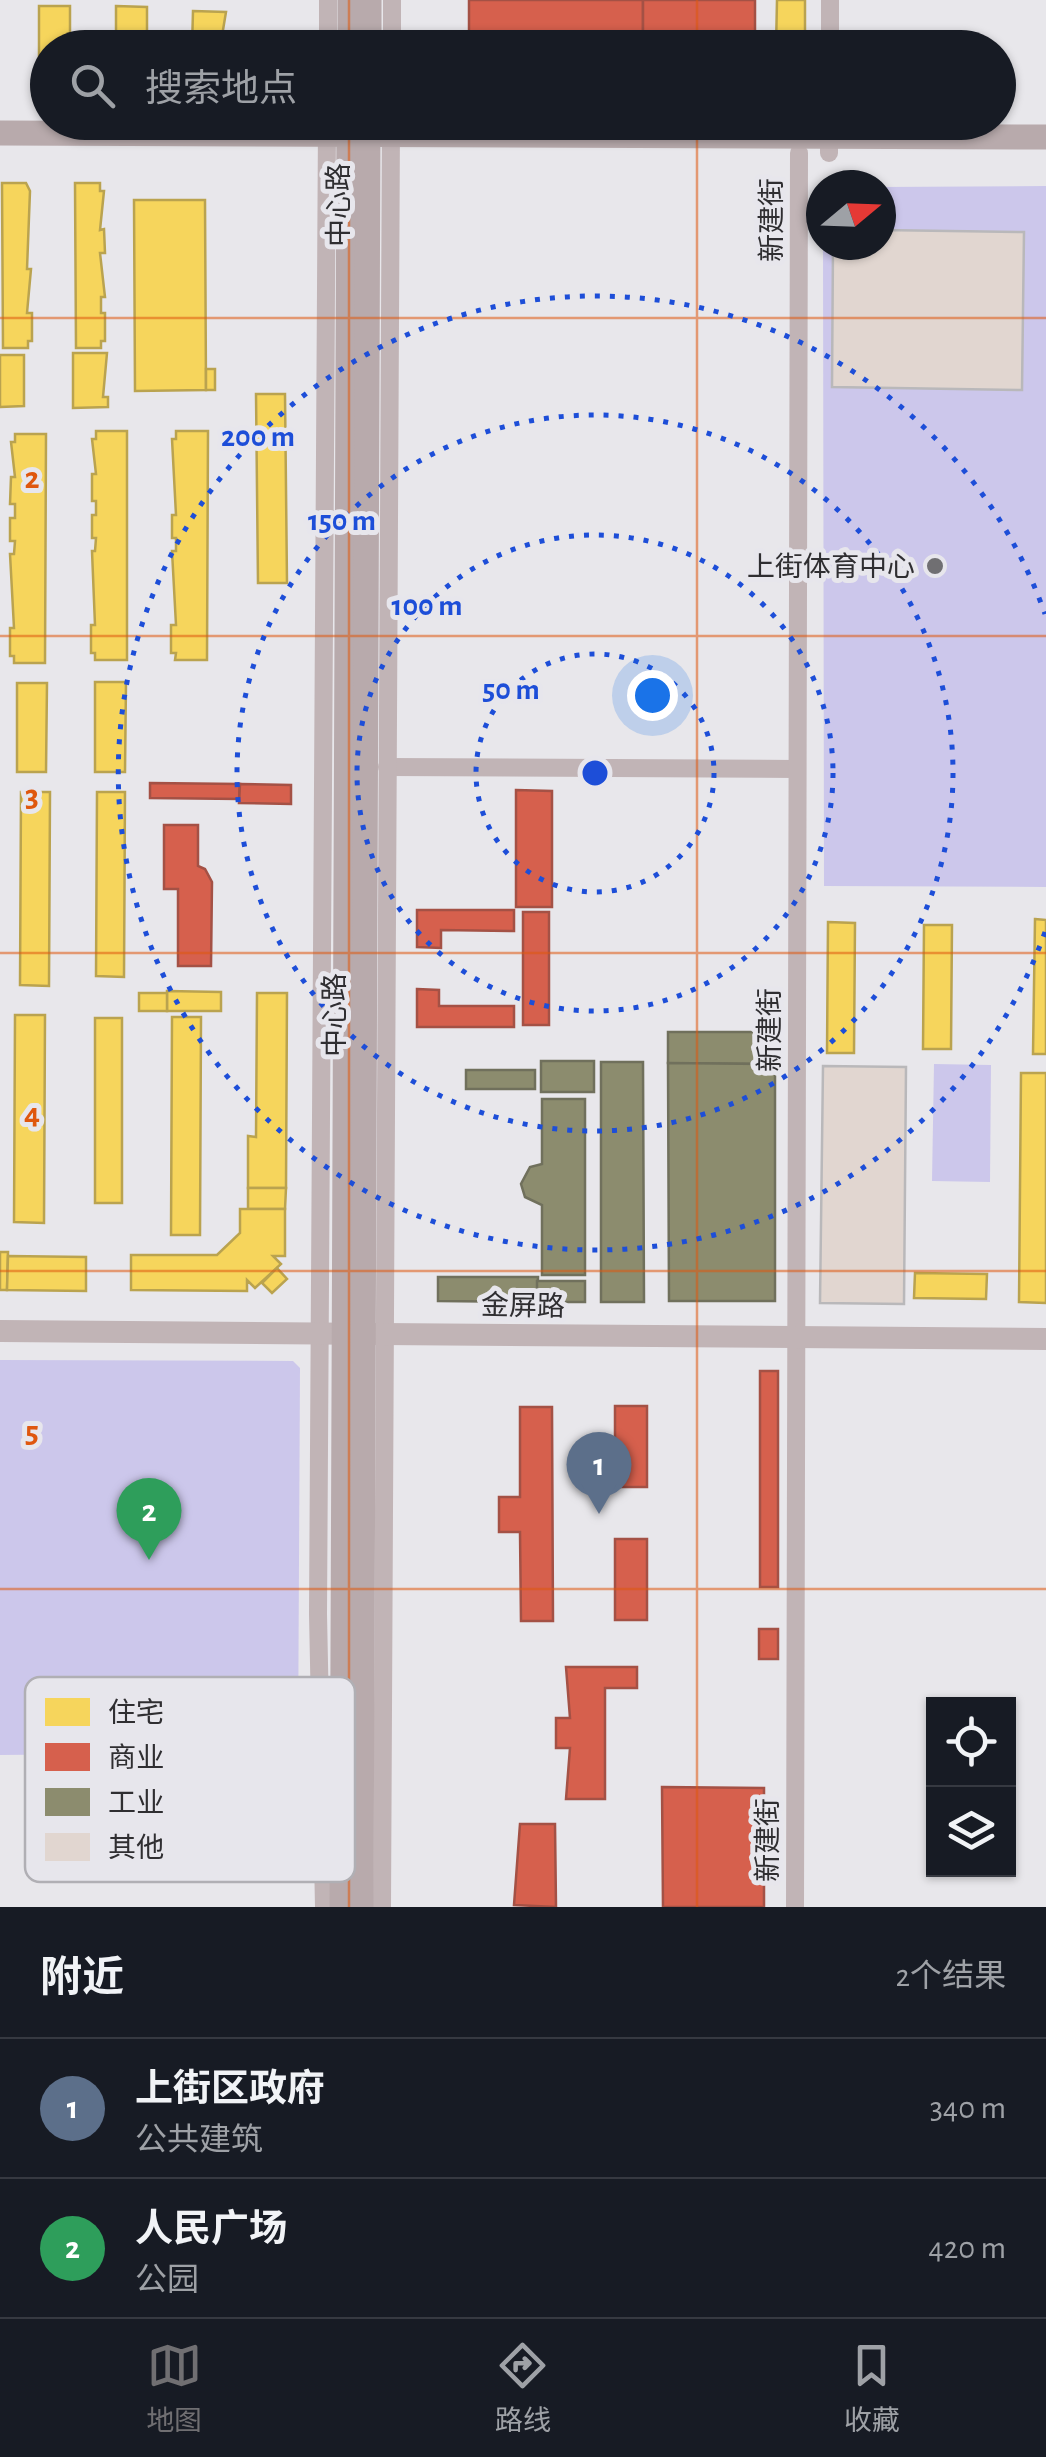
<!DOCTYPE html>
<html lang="zh">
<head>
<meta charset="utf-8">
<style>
  :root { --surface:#171b24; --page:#20242c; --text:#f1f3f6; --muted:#9ea1a6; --line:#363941; --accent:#706f72 }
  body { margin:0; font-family:"Alegreya Sans","Noto Sans SC",sans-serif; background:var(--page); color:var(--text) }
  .controls { position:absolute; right:30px; bottom:30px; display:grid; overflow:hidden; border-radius:0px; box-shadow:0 2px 8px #0004 }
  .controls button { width:90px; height:90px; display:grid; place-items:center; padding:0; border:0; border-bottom:2px solid var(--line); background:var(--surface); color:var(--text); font:50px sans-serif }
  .compass { position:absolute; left:806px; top:170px; width:90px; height:90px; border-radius:50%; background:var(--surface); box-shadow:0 2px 8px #0004; rotate:71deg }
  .you { position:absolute; left:652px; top:695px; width:35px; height:35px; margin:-25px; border:8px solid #fff; border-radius:50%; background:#1a73e8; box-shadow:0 0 0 15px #1a73e833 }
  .badge { display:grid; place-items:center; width:65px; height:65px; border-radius:50%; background:var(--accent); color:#fff; font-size:32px; font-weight:700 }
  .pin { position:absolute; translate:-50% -82px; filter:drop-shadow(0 2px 5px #0008) }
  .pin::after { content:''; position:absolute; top:52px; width:35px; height:30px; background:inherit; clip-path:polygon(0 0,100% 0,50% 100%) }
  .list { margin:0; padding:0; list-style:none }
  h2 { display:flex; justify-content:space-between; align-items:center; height:130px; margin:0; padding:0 40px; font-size:42px }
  h2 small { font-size:32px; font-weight:400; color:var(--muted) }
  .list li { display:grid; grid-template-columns:65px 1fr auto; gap:30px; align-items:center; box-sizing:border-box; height:140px; padding:0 40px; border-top:2px solid var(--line) }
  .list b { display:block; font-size:38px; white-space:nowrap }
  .list p { margin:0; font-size:32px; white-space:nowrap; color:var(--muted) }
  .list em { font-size:32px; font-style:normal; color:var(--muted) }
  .icon { flex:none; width:55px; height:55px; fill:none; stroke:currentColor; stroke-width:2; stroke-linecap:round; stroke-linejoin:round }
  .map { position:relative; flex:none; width:1046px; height:1907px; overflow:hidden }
  .search { position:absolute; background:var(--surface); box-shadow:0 2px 8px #0004; left:30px; right:30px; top:30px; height:110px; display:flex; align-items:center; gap:25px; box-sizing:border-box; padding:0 35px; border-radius:55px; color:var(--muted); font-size:38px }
  .sheet { height:410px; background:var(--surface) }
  nav { display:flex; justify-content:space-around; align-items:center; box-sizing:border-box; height:140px; border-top:2px solid var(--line); background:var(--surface); font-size:28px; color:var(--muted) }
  nav a { display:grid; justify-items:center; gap:5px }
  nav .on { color:var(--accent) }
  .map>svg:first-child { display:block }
  .green { fill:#ccc7eb }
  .homes { fill:#f6d55c; stroke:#baa34f; stroke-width:2.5 }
  .shops { fill:#d6604d; stroke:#a45145; stroke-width:2.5 }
  .industry { fill:#8c8c6e; stroke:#70705c; stroke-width:2.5 }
  .building { fill:#e1d6d0; stroke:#b9b8ba; stroke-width:2.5 }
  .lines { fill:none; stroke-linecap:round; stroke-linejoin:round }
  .minor { stroke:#c1b4b6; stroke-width:18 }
  .tertiary { stroke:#c1b4b6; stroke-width:22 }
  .secondary { stroke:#b8aaac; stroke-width:25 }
  .grid { fill:none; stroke:#df570e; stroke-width:2.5; stroke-opacity:0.55 }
  .ring { fill:none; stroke:#1d4ed8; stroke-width:5; stroke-dasharray:5 10 }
  .poi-dot { fill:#706f72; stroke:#e7e6ec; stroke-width:4 }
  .labels { text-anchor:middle; stroke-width:10; stroke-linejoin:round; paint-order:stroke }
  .street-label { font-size:28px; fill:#2f2e31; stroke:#e7e6ec }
  .poi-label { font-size:28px; fill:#2f2e31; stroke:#e7e6ec; text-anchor:end }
  .key { fill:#e7e6ec; stroke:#b0afb4; stroke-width:2.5 }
  .key-label { font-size:28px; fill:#2f2e31 }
  .grid-label { font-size:32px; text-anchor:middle; font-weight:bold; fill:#df570e; stroke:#e7e6ec; stroke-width:10; stroke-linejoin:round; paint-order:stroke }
  .centre { fill:#1d4ed8; stroke:#e7e6ec; stroke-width:5 }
  .ring-label { font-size:30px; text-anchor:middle; font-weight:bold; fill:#1d4ed8; stroke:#e7e6ec; stroke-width:10; stroke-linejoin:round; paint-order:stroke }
</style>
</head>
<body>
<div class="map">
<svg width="1046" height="1907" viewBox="0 0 1046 1907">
  <rect width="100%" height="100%" fill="#e8e7eb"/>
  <!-- green -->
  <g class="green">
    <polygon points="1046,186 1046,887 824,886 823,245 881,245 881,187"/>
    <polygon points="934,1064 991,1065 990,1182 932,1181"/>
    <polygon points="0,1360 293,1361 300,1368 298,1752 0,1755"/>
  </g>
  <!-- homes -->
  <g class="homes">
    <polygon points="777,0 805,0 805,48 776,48"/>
    <polygon points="39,6 70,6 70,48 48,48 48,98 39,98"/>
    <polygon points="116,6 147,7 147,48 116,48"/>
    <polygon points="193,11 226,12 221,42 227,42 227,48 192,48"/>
    <polygon points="2,183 26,183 30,191 27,269 31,269 27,313 32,313 32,341 28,341 28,348 3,348"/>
    <polygon points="75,183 100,183 100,191 104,191 100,230 104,229 105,253 100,253 105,297 101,297 101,313 105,313 105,341 101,341 101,348 76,348"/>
    <polygon points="134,200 205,200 206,390 135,391"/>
    <polygon points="73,353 107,353 103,397 108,397 108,407 73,408"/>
    <polygon points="0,355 24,355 24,406 0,407"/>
    <rect x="206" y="369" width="9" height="21"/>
    <polygon points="256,394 285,394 287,583 258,583"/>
    <polygon points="96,431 127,431 127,660 95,660 95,653 91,653 91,625 95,625 92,551 95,551 96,538 92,538 92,515 96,515 96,501 92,501 92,474 96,474 92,439 96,439"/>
    <polygon points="176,431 208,431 207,660 175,660 176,653 171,653 171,625 176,625 172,551 176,551 176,538 172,538 172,515 176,515 172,439 176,439"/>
    <polygon points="15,434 46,434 45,663 14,663 14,656 10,656 10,628 14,628 10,554 14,554 15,541 10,541 10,518 15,518 15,504 10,504 11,477 15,477 11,442 15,442"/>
    <polygon points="95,682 126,682 125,772 95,772"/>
    <polygon points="17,683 47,683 46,772 17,772"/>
    <polygon points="21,792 50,792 49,986 20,985"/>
    <polygon points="97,792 125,792 124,977 96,976"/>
    <polygon points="1035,919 1046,920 1046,1054 1033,1054"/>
    <polygon points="828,922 855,923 854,1053 827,1053"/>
    <polygon points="924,925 952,925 951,1049 923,1049"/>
    <polygon points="167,991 221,992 221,1011 167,1011"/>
    <rect x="139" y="993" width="28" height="18"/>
    <polygon points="257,993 287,993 286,1188 248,1188 248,1136 256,1137"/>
    <polygon points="15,1015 45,1015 44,1223 14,1222"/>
    <polygon points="172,1017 201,1017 200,1235 171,1235"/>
    <rect x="95" y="1018" width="27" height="185"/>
    <polygon points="1021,1073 1046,1073 1046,1303 1019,1302"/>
    <polygon points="248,1188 286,1188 285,1209 248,1209"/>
    <polygon points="240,1209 285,1209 285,1256 273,1256 281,1264 255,1288 247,1280 247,1291 131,1290 131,1255 217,1255 240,1233"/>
    <polygon points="0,1252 8,1252 7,1290 0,1290"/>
    <polygon points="8,1256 86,1257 86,1291 7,1290"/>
    <polygon points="277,1268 287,1279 272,1293 262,1283"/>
    <polygon points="915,1273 987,1274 986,1299 914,1298"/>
  </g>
  <!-- shops -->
  <g class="shops">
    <polygon points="469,0 643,0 643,48 473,48 469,43"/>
    <rect x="643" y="0" width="112" height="48"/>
    <polygon points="150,783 240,784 239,799 150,798"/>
    <polygon points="240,784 291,785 291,804 239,803"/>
    <polygon points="516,790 552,791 552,907 516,907"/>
    <polygon points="164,825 198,825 198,866 205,869 212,882 211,966 178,966 178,889 164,889"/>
    <polygon points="417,910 514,910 514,931 441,930 441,948 417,947"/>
    <rect x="523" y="912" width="26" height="113"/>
    <polygon points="417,989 439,990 439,1006 514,1006 514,1027 417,1027"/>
    <rect x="760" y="1371" width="18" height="216"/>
    <rect x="615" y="1406" width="32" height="81"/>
    <polygon points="520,1407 552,1407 553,1621 521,1621 520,1532 499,1532 499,1497 520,1497"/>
    <rect x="615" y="1539" width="32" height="81"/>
    <rect x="759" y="1629" width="19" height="30"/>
    <polygon points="566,1667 637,1667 637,1688 605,1688 605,1799 566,1799 570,1748 556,1748 556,1718 570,1718"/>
    <polygon points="662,1787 764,1788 764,1907 663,1907"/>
    <polygon points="520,1824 555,1824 556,1907 514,1905"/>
  </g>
  <!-- industry -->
  <g class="industry">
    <polygon points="668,1032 775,1032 775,1064 668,1063"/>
    <rect x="541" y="1061" width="53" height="31"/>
    <polygon points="601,1062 643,1062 644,1302 601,1302"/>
    <polygon points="668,1063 775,1064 775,1301 669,1301"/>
    <rect x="466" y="1070" width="69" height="19"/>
    <polygon points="542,1099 585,1099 585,1275 542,1275 542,1205 525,1197 521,1184 530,1167 542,1164"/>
    <polygon points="438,1277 538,1277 537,1302 438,1301"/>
    <rect x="537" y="1281" width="48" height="21"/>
  </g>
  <!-- building -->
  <g class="building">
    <polygon points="881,230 1024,232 1022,390 832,387 833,245 881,245"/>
    <polygon points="823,1066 906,1067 904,1304 820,1303"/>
  </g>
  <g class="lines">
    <!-- minor -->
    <g class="minor">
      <polyline points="328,48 328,0"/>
      <polyline points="392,48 392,0"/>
      <polyline points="830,48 830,0"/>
      <polyline points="829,153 829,122"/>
      <polyline points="387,767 797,769"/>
      <polyline points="324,1907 318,1614 327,123"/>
      <polyline points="382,1907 391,123"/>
      <polyline points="795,1907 799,153"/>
    </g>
    <!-- tertiary -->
    <polyline class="tertiary" points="0,1331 1046,1339"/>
    <!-- secondary -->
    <g class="secondary">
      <polyline points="350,48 350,0"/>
      <polyline points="369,48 369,0"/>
      <polyline points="0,133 1046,137"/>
      <polyline points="342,1907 349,122"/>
      <polyline points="361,1907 368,122"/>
    </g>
  </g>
  <!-- grid -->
  <path class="grid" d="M349,0V48M697,0V48M349,122V1907M697,122V1907M0,318H1046M0,636H1046M0,953H1046M0,1271H1046M0,1589H1046"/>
  <!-- distance rings -->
  <g class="ring">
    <circle cx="595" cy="773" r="119"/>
    <circle cx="595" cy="773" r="238"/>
    <circle cx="595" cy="773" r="358"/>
    <path d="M1045 932A477 477 0 1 1 1045 614"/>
  </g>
  <!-- markers -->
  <circle class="poi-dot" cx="935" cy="566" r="10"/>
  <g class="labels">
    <!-- street labels -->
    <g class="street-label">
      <text transform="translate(338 205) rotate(-90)" y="10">中心路</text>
      <text transform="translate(771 220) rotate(-90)" y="10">新建街</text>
      <text transform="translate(334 1015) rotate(-90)" y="10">中心路</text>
      <text transform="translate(769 1030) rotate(-90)" y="10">新建街</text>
      <text transform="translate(523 1305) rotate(1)" y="10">金屏路</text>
      <text transform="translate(767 1840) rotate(-90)" y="10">新建街</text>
    </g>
    <!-- poi labels -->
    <g class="poi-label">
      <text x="915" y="576">上街体育中心</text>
    </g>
  </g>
  <!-- legend -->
  <rect x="25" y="1677" width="330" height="205" rx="15" class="key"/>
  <rect x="45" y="1698" width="45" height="28" fill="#f6d55c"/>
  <rect x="45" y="1743" width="45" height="28" fill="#d6604d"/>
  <rect x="45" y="1788" width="45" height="28" fill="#8c8c6e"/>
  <rect x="45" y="1833" width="45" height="28" fill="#e1d6d0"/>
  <g class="key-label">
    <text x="108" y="1722">住宅</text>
    <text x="108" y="1767">商业</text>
    <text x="108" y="1812">工业</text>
    <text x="108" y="1857">其他</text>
  </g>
  <g class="grid-label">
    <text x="32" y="488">2</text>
    <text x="32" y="806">3</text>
    <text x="32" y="1124">4</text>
    <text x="32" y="1442">5</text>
  </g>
  <circle cx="595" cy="773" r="15" class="centre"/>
  <g class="ring-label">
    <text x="258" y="446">200 m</text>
    <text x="342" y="530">150 m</text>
    <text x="427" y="615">100 m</text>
    <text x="511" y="699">50 m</text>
  </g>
</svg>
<div class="controls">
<button><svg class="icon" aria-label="locate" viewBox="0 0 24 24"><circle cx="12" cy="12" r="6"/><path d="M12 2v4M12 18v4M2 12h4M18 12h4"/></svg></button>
<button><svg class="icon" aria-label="layers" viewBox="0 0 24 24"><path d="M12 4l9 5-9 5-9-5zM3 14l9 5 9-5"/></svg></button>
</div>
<svg class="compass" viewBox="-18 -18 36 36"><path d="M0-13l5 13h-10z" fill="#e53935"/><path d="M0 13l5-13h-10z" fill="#9ea1a6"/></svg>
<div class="you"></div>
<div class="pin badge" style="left:599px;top:1514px;background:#5c6f8a">1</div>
<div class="pin badge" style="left:149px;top:1560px;background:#2e9e5b">2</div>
<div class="search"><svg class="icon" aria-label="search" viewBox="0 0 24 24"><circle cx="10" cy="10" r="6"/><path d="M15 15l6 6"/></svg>搜索地点</div>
</div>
<section class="sheet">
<h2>附近<small>2个结果</small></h2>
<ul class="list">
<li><span class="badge" style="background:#5c6f8a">1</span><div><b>上街区政府</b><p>公共建筑</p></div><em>340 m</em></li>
<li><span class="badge" style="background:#2e9e5b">2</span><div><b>人民广场</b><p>公园</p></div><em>420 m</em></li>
</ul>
</section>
<nav>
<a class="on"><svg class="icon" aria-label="map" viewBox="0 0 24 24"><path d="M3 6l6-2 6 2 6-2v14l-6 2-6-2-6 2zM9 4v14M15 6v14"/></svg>地图</a>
<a><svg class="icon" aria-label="directions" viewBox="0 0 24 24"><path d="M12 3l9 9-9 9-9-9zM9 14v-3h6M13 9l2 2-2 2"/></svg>路线</a>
<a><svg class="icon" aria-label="saved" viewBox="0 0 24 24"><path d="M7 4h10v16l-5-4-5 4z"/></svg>收藏</a>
</nav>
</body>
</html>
